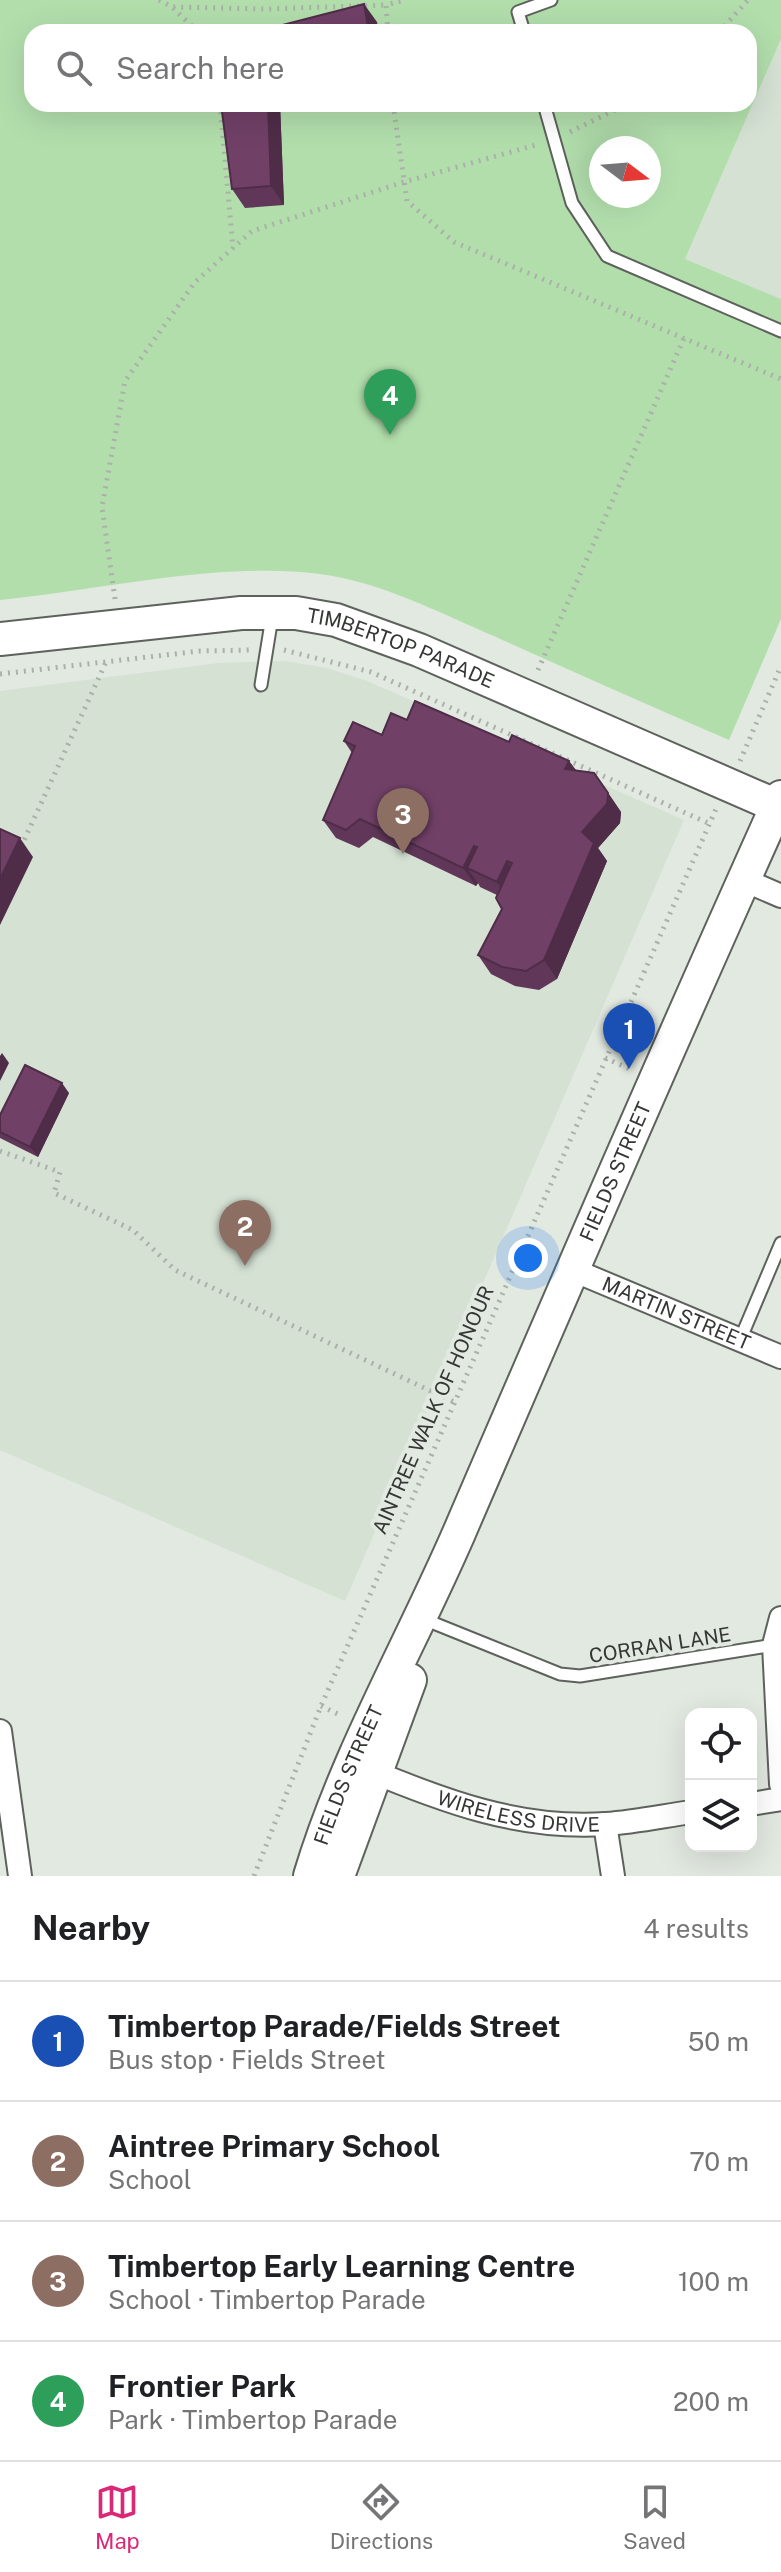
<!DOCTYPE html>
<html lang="en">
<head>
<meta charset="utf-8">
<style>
  :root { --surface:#fff; --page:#f6f6f6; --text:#202124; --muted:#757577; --line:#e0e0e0; --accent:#db2777 }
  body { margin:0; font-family:"Public Sans",sans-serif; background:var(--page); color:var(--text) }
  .controls { position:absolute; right:24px; bottom:24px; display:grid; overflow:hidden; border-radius:16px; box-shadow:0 8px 32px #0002 }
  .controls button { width:72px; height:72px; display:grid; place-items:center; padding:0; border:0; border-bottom:2px solid var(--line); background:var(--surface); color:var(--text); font:40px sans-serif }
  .compass { position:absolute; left:589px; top:136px; width:72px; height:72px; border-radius:50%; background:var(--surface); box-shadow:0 8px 32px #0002; rotate:106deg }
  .you { position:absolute; left:528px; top:1258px; width:28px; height:28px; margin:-20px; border:6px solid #fff; border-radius:50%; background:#1a73e8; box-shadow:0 0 0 12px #1a73e833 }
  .badge { display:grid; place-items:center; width:52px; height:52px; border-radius:50%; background:var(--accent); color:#fff; font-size:26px; font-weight:700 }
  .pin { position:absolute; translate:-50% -66px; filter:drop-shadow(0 2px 4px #0008) }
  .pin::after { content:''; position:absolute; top:42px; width:28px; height:24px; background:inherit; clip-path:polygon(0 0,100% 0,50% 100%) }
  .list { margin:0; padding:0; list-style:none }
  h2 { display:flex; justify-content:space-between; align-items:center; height:104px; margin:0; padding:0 32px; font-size:34px }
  h2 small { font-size:26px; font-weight:400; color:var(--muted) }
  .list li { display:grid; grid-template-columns:52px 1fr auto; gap:24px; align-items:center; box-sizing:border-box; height:120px; padding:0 32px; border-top:2px solid var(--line) }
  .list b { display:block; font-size:30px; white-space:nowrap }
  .list p { margin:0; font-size:26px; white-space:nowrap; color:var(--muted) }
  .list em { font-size:26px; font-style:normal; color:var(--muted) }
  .icon { flex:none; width:44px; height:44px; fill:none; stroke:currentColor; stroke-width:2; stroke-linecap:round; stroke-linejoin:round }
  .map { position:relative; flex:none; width:781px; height:1876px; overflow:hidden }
  .search { position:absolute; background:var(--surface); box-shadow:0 8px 32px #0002; left:24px; right:24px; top:24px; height:88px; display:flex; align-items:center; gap:20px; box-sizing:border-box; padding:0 28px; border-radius:24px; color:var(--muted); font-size:30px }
  .sheet { height:584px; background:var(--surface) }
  nav { display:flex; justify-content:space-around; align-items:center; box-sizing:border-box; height:112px; border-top:2px solid var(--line); background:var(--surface); font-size:22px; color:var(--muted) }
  nav a { display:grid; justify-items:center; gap:4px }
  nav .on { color:var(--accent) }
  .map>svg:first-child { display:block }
  .built { fill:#d4e1d3 }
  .green { fill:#b2deac; fill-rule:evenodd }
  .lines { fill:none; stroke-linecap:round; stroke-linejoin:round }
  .lane-casing { stroke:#5d635c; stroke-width:15 }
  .street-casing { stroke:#5d635c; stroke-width:26 }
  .secondary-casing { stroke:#5d635c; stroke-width:36 }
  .path { stroke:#abb0aa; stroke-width:5; stroke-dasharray:2 6; stroke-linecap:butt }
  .lane { stroke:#fff; stroke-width:11 }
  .street { stroke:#fff; stroke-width:22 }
  .secondary { stroke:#fff; stroke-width:32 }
  .wall { fill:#613759 }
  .shaded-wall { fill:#4f2d48 }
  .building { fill:#714067; stroke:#4f2d48; stroke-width:2 }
  .labels { text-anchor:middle; stroke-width:8; stroke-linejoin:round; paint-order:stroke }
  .street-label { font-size:20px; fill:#343734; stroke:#e2e9e1 }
</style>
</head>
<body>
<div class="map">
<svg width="781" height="1876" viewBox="0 0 781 1876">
  <rect width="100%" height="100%" fill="#e2e9e1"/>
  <!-- built -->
  <g class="built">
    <polygon points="781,39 781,299 685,259"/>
    <polygon points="284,661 327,668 367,681 684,820 345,1601 0,1450 0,691 219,663"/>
  </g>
  <!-- green -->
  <path class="green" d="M0,0H781V39L685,259L781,299V619L729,740C651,706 574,672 496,637C440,613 381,582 320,574C220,561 101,590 0,600ZM32,32H749V104H32ZM601,148H649V196H601Z"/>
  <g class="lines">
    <defs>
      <g id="lane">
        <polyline points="524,32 518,12 551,0"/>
        <polyline points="544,104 572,203 607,256 781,331"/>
        <polyline points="261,685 272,617"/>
        <polyline points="740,1340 781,1243"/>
        <polyline points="421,1618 560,1674 580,1676 774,1645"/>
      </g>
      <g id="street">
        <polyline points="744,880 781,896"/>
        <path id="s1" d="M573,1270L781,1357"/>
        <polyline points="781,1618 774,1645 781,1784"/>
        <polyline points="0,1731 20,1876"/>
        <path id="s2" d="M364,1768C443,1801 520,1830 606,1824C634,1822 663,1816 691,1812"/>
        <polyline points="751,1804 781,1799"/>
        <polyline points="605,1824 613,1876"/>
      </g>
      <g id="secondary">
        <path id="s3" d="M0,639L241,613H296L336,620L419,650L777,806"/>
        <path id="s4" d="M310,1876C346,1756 409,1648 459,1533C565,1287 671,1041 781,797"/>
        <polyline points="338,1876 410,1680"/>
      </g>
    </defs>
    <!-- lane casing -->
    <use href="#lane" class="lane-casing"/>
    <!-- street casing -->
    <use href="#street" class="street-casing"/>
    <!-- secondary casing -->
    <use href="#secondary" class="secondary-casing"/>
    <!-- path -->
    <g class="path">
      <polyline points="159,0 172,7 268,9 386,5"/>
      <polyline points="173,8 198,32"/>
      <polyline points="388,32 386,5 405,0"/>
      <polyline points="719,32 748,0"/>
      <polyline points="220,104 233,248"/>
      <polyline points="393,104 407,201 454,242 781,379"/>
      <polyline points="570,132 627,104"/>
      <polyline points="115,599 102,507 125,381 195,282 252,231 404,182 539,144"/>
      <polyline points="284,650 371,672 708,823"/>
      <polyline points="538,670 684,338"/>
      <polyline points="0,674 200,651 250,650"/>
      <polyline points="740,761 781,666"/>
      <polyline points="21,847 106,662"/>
      <polyline points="605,1058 630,1069"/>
      <polyline points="0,1151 60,1172 54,1193 133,1230 175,1270 454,1402"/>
      <polyline points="321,1706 342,1716"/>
      <polyline points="254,1876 321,1706 716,809"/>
    </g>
    <!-- lane -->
    <use href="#lane" class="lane"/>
    <!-- street -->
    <use href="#street" class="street"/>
    <!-- secondary -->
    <use href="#secondary" class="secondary"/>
  </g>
  <!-- wall -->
  <g class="wall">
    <polygon points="221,104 280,104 284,205 245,208 232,189"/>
    <polygon points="407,720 509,742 569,761 576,770 607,791 621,812 620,823 598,848 607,861 557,979 539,990 515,986 491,974 478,955 502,909 497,895 480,887 478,883 476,886 373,837 359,848 336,838 323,820 352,753 344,741 382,735"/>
    <polygon points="69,1093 38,1157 0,1138 0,1115"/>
  </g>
  <!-- shaded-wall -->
  <g class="shaded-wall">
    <polygon points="364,4 377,22 379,32 369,32"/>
    <polygon points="268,104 280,104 284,205 271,186"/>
    <polygon points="569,761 582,779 565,769"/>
    <polygon points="594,773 621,812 620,823 598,848 607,861 557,979 544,960 582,832"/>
    <polygon points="20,838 33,857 0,925 0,879"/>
    <polygon points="474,846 487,864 467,868 478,883 476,886 463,868"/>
    <polygon points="507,861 520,879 510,901 497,882"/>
    <polygon points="2,1053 9,1063 0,1081 0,1056"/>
    <polygon points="62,1083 69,1093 38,1157 30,1147"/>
  </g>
  <!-- building -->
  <g class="building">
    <polygon points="364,4 369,32 211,32 210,27 267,29"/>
    <polygon points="221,104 268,104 271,186 232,189"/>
    <polygon points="415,701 509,742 512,735 569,761 565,769 594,773 608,793 607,804 582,832 594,843 544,960 526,971 502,967 478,955 502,909 496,898 512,863 507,861 497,882 467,868 477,847 474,846 463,868 360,819 346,830 323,820 355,746 344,741 353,722 382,735 391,713 407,720"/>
    <polygon points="0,829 20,838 0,879"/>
    <polygon points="25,1065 62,1083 30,1147 0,1132 0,1115"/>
  </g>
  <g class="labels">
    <!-- street labels -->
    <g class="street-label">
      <text dy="7" stroke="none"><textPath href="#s3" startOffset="408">TIMBERTOP PARADE</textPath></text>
      <text dy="7" stroke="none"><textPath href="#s4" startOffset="768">FIELDS STREET</textPath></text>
      <text dy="7" stroke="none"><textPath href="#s1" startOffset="112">MARTIN STREET</textPath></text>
      <text transform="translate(433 1410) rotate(-66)" y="7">AINTREE WALK OF HONOUR</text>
      <text transform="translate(660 1645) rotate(-9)" y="7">CORRAN LANE</text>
      <text dy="7" stroke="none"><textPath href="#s4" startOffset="108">FIELDS STREET</textPath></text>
      <text dy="7" stroke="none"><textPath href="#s2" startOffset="162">WIRELESS DRIVE</textPath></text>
    </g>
  </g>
</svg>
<div class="controls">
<button><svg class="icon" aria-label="locate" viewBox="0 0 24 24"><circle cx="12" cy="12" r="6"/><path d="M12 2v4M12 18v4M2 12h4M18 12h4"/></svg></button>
<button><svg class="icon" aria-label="layers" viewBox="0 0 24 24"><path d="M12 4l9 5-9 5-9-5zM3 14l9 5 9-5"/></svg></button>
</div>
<svg class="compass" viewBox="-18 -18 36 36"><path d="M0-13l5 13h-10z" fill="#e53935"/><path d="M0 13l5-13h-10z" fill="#757577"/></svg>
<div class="you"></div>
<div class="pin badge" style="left:629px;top:1069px;background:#1a4fb4">1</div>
<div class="pin badge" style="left:245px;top:1266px;background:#8d6e63">2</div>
<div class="pin badge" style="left:403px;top:854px;background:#8d6e63">3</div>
<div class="pin badge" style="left:390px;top:435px;background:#2e9e5b">4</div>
<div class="search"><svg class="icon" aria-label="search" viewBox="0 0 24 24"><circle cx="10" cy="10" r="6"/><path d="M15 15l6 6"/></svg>Search here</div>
</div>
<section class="sheet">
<h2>Nearby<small>4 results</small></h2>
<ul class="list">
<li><span class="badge" style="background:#1a4fb4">1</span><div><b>Timbertop Parade/Fields Street</b><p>Bus stop · Fields Street</p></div><em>50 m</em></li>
<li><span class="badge" style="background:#8d6e63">2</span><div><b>Aintree Primary School</b><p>School</p></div><em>70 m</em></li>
<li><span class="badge" style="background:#8d6e63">3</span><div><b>Timbertop Early Learning Centre</b><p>School · Timbertop Parade</p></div><em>100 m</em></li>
<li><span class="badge" style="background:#2e9e5b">4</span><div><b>Frontier Park</b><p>Park · Timbertop Parade</p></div><em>200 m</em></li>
</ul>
</section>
<nav>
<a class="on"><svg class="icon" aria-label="map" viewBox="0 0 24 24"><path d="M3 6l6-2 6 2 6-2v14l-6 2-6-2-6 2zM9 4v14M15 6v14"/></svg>Map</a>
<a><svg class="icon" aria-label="directions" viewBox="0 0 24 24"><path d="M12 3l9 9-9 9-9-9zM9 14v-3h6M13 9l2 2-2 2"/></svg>Directions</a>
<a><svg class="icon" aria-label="saved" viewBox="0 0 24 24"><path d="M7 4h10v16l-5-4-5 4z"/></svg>Saved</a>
</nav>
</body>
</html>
